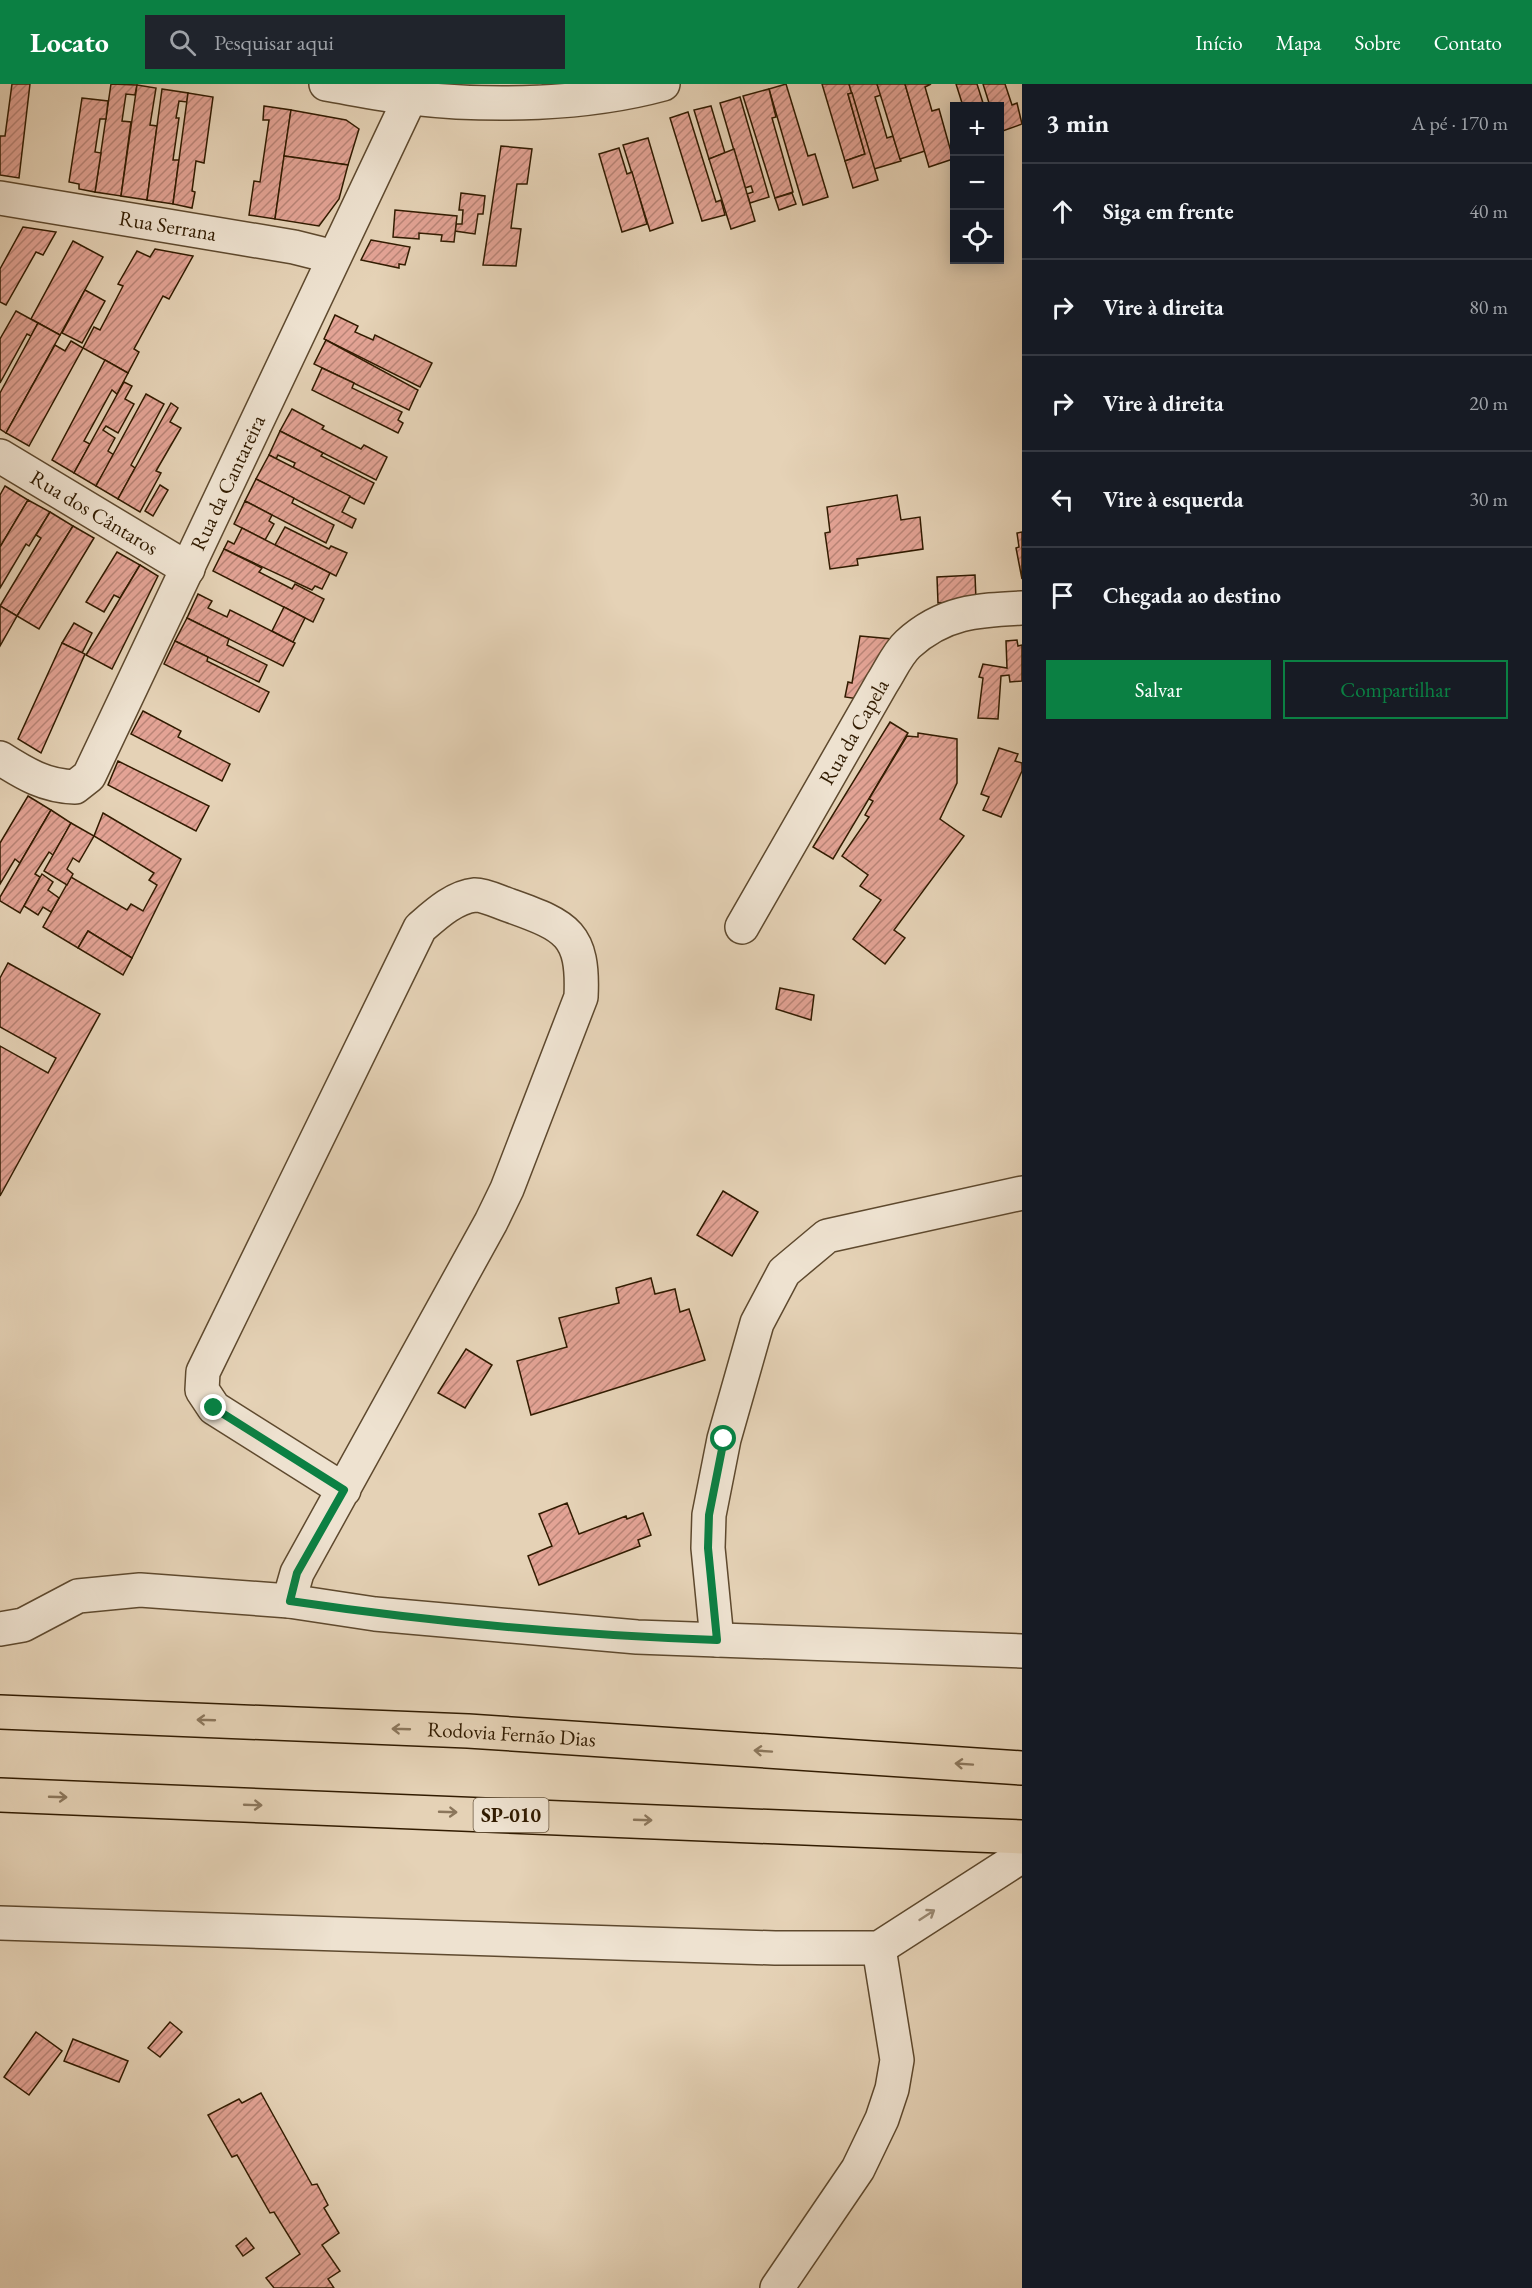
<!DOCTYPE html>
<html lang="pt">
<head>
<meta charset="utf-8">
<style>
  :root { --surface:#171b24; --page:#20242c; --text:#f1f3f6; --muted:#9ea1a6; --line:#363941; --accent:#0b8043 }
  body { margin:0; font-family:"EB Garamond",serif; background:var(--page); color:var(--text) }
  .controls { position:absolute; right:18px; top:18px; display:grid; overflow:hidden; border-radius:0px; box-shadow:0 3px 15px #0003 }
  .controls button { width:54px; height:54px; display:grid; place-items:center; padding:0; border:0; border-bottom:2px solid var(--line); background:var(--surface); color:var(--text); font:30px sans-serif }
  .stop { position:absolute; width:18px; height:18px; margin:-14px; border:4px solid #0b8043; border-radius:50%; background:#fff }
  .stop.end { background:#0b8043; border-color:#fff; box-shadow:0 2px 6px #0008 }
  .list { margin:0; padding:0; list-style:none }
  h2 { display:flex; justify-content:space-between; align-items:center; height:78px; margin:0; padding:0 24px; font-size:26px }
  h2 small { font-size:20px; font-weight:400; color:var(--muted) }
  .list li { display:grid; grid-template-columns:39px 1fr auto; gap:18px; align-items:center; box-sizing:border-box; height:96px; padding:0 24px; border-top:2px solid var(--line) }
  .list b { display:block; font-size:22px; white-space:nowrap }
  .list em { font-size:20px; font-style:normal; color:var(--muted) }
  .actions { display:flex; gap:12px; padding:18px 24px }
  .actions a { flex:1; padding:14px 0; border:2px solid var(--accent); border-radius:0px; text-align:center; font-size:21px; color:var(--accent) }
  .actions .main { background:var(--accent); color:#fff }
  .icon { flex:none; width:33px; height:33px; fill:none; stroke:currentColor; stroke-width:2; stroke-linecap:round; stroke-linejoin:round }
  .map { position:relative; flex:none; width:1022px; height:2204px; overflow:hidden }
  header { display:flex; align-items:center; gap:36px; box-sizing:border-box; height:84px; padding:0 30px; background:var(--accent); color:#fff }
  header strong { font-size:28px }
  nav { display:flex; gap:33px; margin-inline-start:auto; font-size:21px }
  .search { width:420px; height:54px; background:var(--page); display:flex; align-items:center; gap:15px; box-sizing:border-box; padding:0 21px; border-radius:0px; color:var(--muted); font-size:22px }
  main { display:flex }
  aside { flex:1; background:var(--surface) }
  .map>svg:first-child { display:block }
  .building { fill:url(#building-hatch); stroke:#311b00; stroke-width:1.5 }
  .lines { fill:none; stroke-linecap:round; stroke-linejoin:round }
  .minor-casing { stroke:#5e492e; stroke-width:36 }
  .highway-casing { stroke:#311b00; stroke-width:36 }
  .minor { stroke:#eee2d0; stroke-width:33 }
  .highway { stroke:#e5d2b6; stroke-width:33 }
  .oneway { stroke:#8b765b }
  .oneway2 { stroke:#998872 }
  .route { stroke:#0b8043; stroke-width:8 }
  .labels { text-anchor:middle; stroke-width:5; stroke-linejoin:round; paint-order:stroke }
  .shield { fill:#eee2d0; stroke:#6a573e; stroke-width:1.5 }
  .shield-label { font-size:20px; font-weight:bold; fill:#311b00 }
  .street-label { font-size:21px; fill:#311b00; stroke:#eee2d0 }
</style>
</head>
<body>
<header>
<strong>Locato</strong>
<div class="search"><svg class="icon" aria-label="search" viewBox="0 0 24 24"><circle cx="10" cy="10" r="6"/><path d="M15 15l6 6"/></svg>Pesquisar aqui</div>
<nav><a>Início</a><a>Mapa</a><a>Sobre</a><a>Contato</a></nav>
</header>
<main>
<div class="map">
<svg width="1022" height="2204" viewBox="0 0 1022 2204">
  <defs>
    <pattern id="building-hatch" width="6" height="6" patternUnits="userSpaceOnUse" patternTransform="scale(1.5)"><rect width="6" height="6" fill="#e3a395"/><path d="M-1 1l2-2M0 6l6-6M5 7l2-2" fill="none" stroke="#b98477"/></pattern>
  </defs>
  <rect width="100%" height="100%" fill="#e5d2b6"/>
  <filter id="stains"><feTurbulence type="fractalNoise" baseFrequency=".00333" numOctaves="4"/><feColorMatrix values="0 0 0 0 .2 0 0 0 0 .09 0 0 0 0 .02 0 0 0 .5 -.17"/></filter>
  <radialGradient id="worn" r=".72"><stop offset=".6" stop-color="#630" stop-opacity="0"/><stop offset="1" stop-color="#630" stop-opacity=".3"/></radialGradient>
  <!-- building -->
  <g class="building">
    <polygon points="12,0 30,0 19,94 0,91 0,52 5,52"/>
    <polygon points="111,0 137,1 135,11 126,10 122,37 131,38 121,112 95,108"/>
    <polygon points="786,0 808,72 815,70 828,113 803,121 769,5"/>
    <polygon points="822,0 849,0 852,9 848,10 865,70 845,77"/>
    <polygon points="849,0 877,0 881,11 875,13 887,54 893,52 901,77 874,85"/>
    <polygon points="877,0 905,0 925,67 900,75"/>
    <polygon points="905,0 931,0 925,3 932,27 939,25 953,75 929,83"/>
    <polygon points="956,0 977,0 984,22 963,22"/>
    <polygon points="983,0 1005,0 1012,21 1017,19 1022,40 1000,48 1000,22 990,22"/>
    <polygon points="137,1 156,4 150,41 157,42 147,116 121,112"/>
    <polygon points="162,5 188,9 187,18 179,17 176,34 179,34 173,76 179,76 173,120 147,116"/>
    <polygon points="769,5 776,33 772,34 793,108 775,114 743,12"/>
    <polygon points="188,9 213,13 204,79 196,77 192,107 195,108 192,124 173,120"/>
    <polygon points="852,9 878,96 853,104 845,77 865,70 848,10"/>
    <polygon points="740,13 769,113 750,119 747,110 753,108 751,102 745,104 720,19"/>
    <polygon points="82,14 108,17 106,35 100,35 95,68 101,69 95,108 79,105 79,100 69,98"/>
    <polygon points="264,22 291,26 275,135 249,131 254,97 260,98 269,36 263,36"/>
    <polygon points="711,22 725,69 709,75 694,26"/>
    <polygon points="291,26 346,36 359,45 348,81 284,72"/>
    <polygon points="688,28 716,118 721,116 725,131 702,137 670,34"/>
    <polygon points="648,54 673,139 650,147 623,61"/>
    <polygon points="501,62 532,65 527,100 517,100 511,144 521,145 516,182 483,181"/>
    <polygon points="619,64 627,90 632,88 647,140 622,148 599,70"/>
    <polygon points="734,65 755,137 731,145 709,75"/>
    <polygon points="284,72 348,81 339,115 319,142 275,135"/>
    <polygon points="461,109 485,112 483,130 478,130 475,150 455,147 456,140 462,140 463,126 459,126"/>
    <polygon points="792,109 796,120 779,126 775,114"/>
    <polygon points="395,126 457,132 454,158 441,157 442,151 419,149 419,155 393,153"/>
    <polygon points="23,143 56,148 43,171 36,168 6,221 0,218 0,185"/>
    <polygon points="371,156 410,163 405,181 399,180 399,184 361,176"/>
    <polygon points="73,157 103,173 60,251 31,235"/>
    <polygon points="155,165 193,172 169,215 163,212 134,265 139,268 128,289 83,264 94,243 100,246 123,202 118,200 137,167 150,173"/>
    <polygon points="85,206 105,217 82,259 62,249"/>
    <polygon points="16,227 38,239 31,252 27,250 0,299 0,255"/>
    <polygon points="335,231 358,242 355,248 373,256 375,251 432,279 420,303 324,255"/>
    <polygon points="38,239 60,251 6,349 0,345 0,309"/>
    <polygon points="326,256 418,306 409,326 314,280"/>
    <polygon points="71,257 83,264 29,362 6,349 55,261 65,267"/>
    <polygon points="105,276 128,289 117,310 112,306 84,357 90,360 74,389 52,376"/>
    <polygon points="322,284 354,299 352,304 402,328 398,336 403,339 398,349 312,306"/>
    <polygon points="124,298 132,302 125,315 134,320 118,349 106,342 103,346 115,354 108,367 114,371 96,402 74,389"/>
    <polygon points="146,310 164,320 131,381 135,384 118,415 96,402"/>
    <polygon points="171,319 178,324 170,338 181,344 156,387 161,389 140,428 118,415"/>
    <polygon points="292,325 324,342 322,345 361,365 364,361 387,373 376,396 280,347"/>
    <polygon points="280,347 323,369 321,372 374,399 364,420 293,384 295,379 278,371 276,375 269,371"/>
    <polygon points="269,371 350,412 342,428 356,435 352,444 256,395"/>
    <polygon points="256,395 294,414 292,419 334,441 326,459 245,417"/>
    <polygon points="160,401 168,406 153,432 145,427"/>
    <polygon points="5,402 28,416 0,463 0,411"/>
    <polygon points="897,411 901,436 920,433 923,465 857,475 858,481 830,485 825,449 830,448 827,423"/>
    <polygon points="28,416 50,428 29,462 26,460 0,504 0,463"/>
    <polygon points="245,417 272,431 269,437 274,440 265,456 234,440"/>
    <polygon points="50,428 73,442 17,532 0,522 41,454 36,451"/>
    <polygon points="73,442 94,454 39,545 17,532"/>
    <polygon points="285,443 329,465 331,462 347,469 336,492 275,461"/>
    <polygon points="242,444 330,489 322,505 315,502 312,506 224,465 228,457 234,460"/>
    <polygon points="1022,448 1022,495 1016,464 1019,463 1017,449"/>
    <polygon points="224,465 262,484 259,488 292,505 295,500 324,515 313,538 213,487"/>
    <polygon points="117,468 140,481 120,514 114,511 104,528 86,518"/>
    <polygon points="140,481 158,492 112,585 86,571"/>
    <polygon points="975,491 976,516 938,519 937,493"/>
    <polygon points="198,510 212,517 208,524 227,533 230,526 295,559 283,582 187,534"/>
    <polygon points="0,522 17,532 0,562"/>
    <polygon points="284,523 305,534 293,558 272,547"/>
    <polygon points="187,534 229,555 227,561 267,581 259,598 175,557"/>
    <polygon points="74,539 92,549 82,569 62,559"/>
    <polygon points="860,552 892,555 865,616 845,613 848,598 852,599"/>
    <polygon points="1017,556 1018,562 1022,561 1022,597 1010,598 1009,591 1001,592 998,635 978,634 983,594 979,593 983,580 1007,584 1006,557"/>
    <polygon points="175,557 208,573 207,577 269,608 259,628 164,580"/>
    <polygon points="62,559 85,570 41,669 18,655"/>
    <polygon points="143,627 181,647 178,653 230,680 222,697 131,650"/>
    <polygon points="890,638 908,649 833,775 813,763"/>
    <polygon points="918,649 957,655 957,699 940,735 964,752 894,846 905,854 885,880 853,855 881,816 860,802 868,791 842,772 869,733 865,731 873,717 869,715 907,652 918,653"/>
    <polygon points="999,664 1018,670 1015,677 1022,679 1022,687 1001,733 983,726 989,713 981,710"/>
    <polygon points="118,677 209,722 196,747 108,701"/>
    <polygon points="28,712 51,726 20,779 15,775 0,800 0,759"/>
    <polygon points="51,726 71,739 53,771 49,768 35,790 40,793 20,829 0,817 0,813"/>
    <polygon points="103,729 181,775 132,874 88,847 78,864 43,843 71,793 127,826 131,820 143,827 157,801 149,796 154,789 94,752"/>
    <polygon points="71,739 94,752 79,778 73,774 67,785 73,790 67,801 44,787"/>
    <polygon points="42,790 53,798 48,806 59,814 51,828 43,823 38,831 24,822"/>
    <polygon points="88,847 132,874 123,891 78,864"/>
    <polygon points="8,879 100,930 0,1112 0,962 48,989 56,974 0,943 0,894"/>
    <polygon points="780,904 814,911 811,936 776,925"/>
    <polygon points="723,1107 758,1128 732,1172 697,1151"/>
    <polygon points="651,1194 655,1210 675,1205 680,1228 689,1225 705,1276 531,1331 517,1277 567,1263 559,1234 619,1219 616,1204"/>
    <polygon points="466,1265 492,1281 465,1324 438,1309"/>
    <polygon points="567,1419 579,1450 626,1432 627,1435 643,1429 651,1451 638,1456 640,1462 539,1501 528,1472 552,1462 539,1430"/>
    <polygon points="170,1938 182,1948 160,1973 148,1964"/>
    <polygon points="36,1948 62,1967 29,2011 4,1993"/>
    <polygon points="73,1955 128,1977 119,1998 64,1977"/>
    <polygon points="261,2009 312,2101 317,2100 328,2121 324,2124 339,2149 322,2161 340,2187 328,2195 334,2204 274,2204 266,2194 300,2170 274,2128 270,2129 237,2071 232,2073 208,2031 239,2015 242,2019"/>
    <polygon points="246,2154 254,2164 243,2172 236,2162"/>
  </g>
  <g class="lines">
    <defs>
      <g id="minor">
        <path d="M326,0C355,5 383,11 412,14C491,23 586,21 663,0"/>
        <path id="s1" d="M0,114L294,163L334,173"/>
        <path id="s2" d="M0,372L188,485"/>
        <path id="s3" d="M0,674C25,690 45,702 75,703L89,692L410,14"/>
        <path id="s4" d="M742,843L882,599C890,587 897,570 908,560C943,528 977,526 1022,524"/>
        <path d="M289,1517L297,1489L491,1138L507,1105L581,913C584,850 567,842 511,822C501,819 486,811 475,811C454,813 435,831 420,844L203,1288L202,1306L214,1324L344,1406"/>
        <polyline points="0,1545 23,1541 78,1512 140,1506 289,1517 375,1530 637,1553 1022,1567"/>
        <polyline points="717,1556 708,1464 709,1431 724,1355 757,1239 784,1188 827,1152 1022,1109"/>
        <polyline points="0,1839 775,1864 879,1864 1022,1772"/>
        <polyline points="777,2204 858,2085 882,2035 892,2005 897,1976 879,1864"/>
      </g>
      <g id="highway">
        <path id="s5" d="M0,1628L468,1647L1022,1684"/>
        <polyline points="0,1711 1022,1753"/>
      </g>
    </defs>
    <!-- minor casing -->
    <use href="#minor" class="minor-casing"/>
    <!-- highway casing -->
    <use href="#highway" class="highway-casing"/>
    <!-- minor -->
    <use href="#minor" class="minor"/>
    <!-- highway -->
    <use href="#highway" class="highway"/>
  </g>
  <!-- one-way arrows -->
  <defs><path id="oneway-shaft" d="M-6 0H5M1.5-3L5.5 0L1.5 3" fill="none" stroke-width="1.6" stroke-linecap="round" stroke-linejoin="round" transform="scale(1.5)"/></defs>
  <g class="oneway">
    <use href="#oneway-shaft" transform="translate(206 1636) rotate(-178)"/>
    <use href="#oneway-shaft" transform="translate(401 1645) rotate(-178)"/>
    <use href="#oneway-shaft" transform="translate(763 1667) rotate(-176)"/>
    <use href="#oneway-shaft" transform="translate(964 1680) rotate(-176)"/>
    <use href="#oneway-shaft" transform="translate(58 1713) rotate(2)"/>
    <use href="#oneway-shaft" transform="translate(253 1721) rotate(2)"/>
    <use href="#oneway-shaft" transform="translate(448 1728) rotate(2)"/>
    <use href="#oneway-shaft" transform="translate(643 1736) rotate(2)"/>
  </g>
  <use class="oneway2" href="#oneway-shaft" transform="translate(927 1831) rotate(-33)"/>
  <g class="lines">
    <!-- route -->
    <path class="route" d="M214,1324L344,1406L297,1489L290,1517C431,1538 575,1551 717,1556L708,1464L709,1431L724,1355"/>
  </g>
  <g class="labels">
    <!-- shield labels -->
    <rect class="shield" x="473.5" y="1714" width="75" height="34" rx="4.5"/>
    <g class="shield-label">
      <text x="511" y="1738">SP-010</text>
    </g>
    <!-- street labels -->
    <g class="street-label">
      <text dy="7" stroke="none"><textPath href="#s1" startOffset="170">Rua Serrana</textPath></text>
      <text dy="7" stroke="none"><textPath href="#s3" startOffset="424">Rua da Cantareira</textPath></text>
      <text dy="7" stroke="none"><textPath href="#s2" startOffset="110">Rua dos Cântaros</textPath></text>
      <text dy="7" stroke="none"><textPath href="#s4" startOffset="225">Rua da Capela</textPath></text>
      <text dy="7" stroke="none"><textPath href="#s5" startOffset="512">Rodovia Fernão Dias</textPath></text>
    </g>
  </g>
  <rect width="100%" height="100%" filter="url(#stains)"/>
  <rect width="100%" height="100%" fill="url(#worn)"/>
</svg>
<div class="controls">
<button>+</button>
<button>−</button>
<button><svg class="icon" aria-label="locate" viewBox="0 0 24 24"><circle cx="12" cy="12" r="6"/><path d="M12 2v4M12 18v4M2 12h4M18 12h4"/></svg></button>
</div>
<div class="stop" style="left:724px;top:1355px"></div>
<div class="stop end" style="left:214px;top:1324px"></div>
</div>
<aside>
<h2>3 min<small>A pé · 170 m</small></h2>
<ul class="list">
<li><svg class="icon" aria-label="ahead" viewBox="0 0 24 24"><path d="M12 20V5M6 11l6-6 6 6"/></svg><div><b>Siga em frente</b></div><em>40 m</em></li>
<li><svg class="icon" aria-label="right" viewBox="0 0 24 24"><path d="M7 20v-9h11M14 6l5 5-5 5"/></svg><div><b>Vire à direita</b></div><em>80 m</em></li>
<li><svg class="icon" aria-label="right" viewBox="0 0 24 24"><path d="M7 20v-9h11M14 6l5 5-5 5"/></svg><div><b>Vire à direita</b></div><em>20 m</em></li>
<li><svg class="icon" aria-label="left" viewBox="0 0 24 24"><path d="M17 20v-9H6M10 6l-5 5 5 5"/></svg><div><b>Vire à esquerda</b></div><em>30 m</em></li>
<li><svg class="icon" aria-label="arrive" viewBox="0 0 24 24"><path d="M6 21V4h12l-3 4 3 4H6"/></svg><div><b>Chegada ao destino</b></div></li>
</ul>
<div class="actions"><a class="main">Salvar</a><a>Compartilhar</a></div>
</aside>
</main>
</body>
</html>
